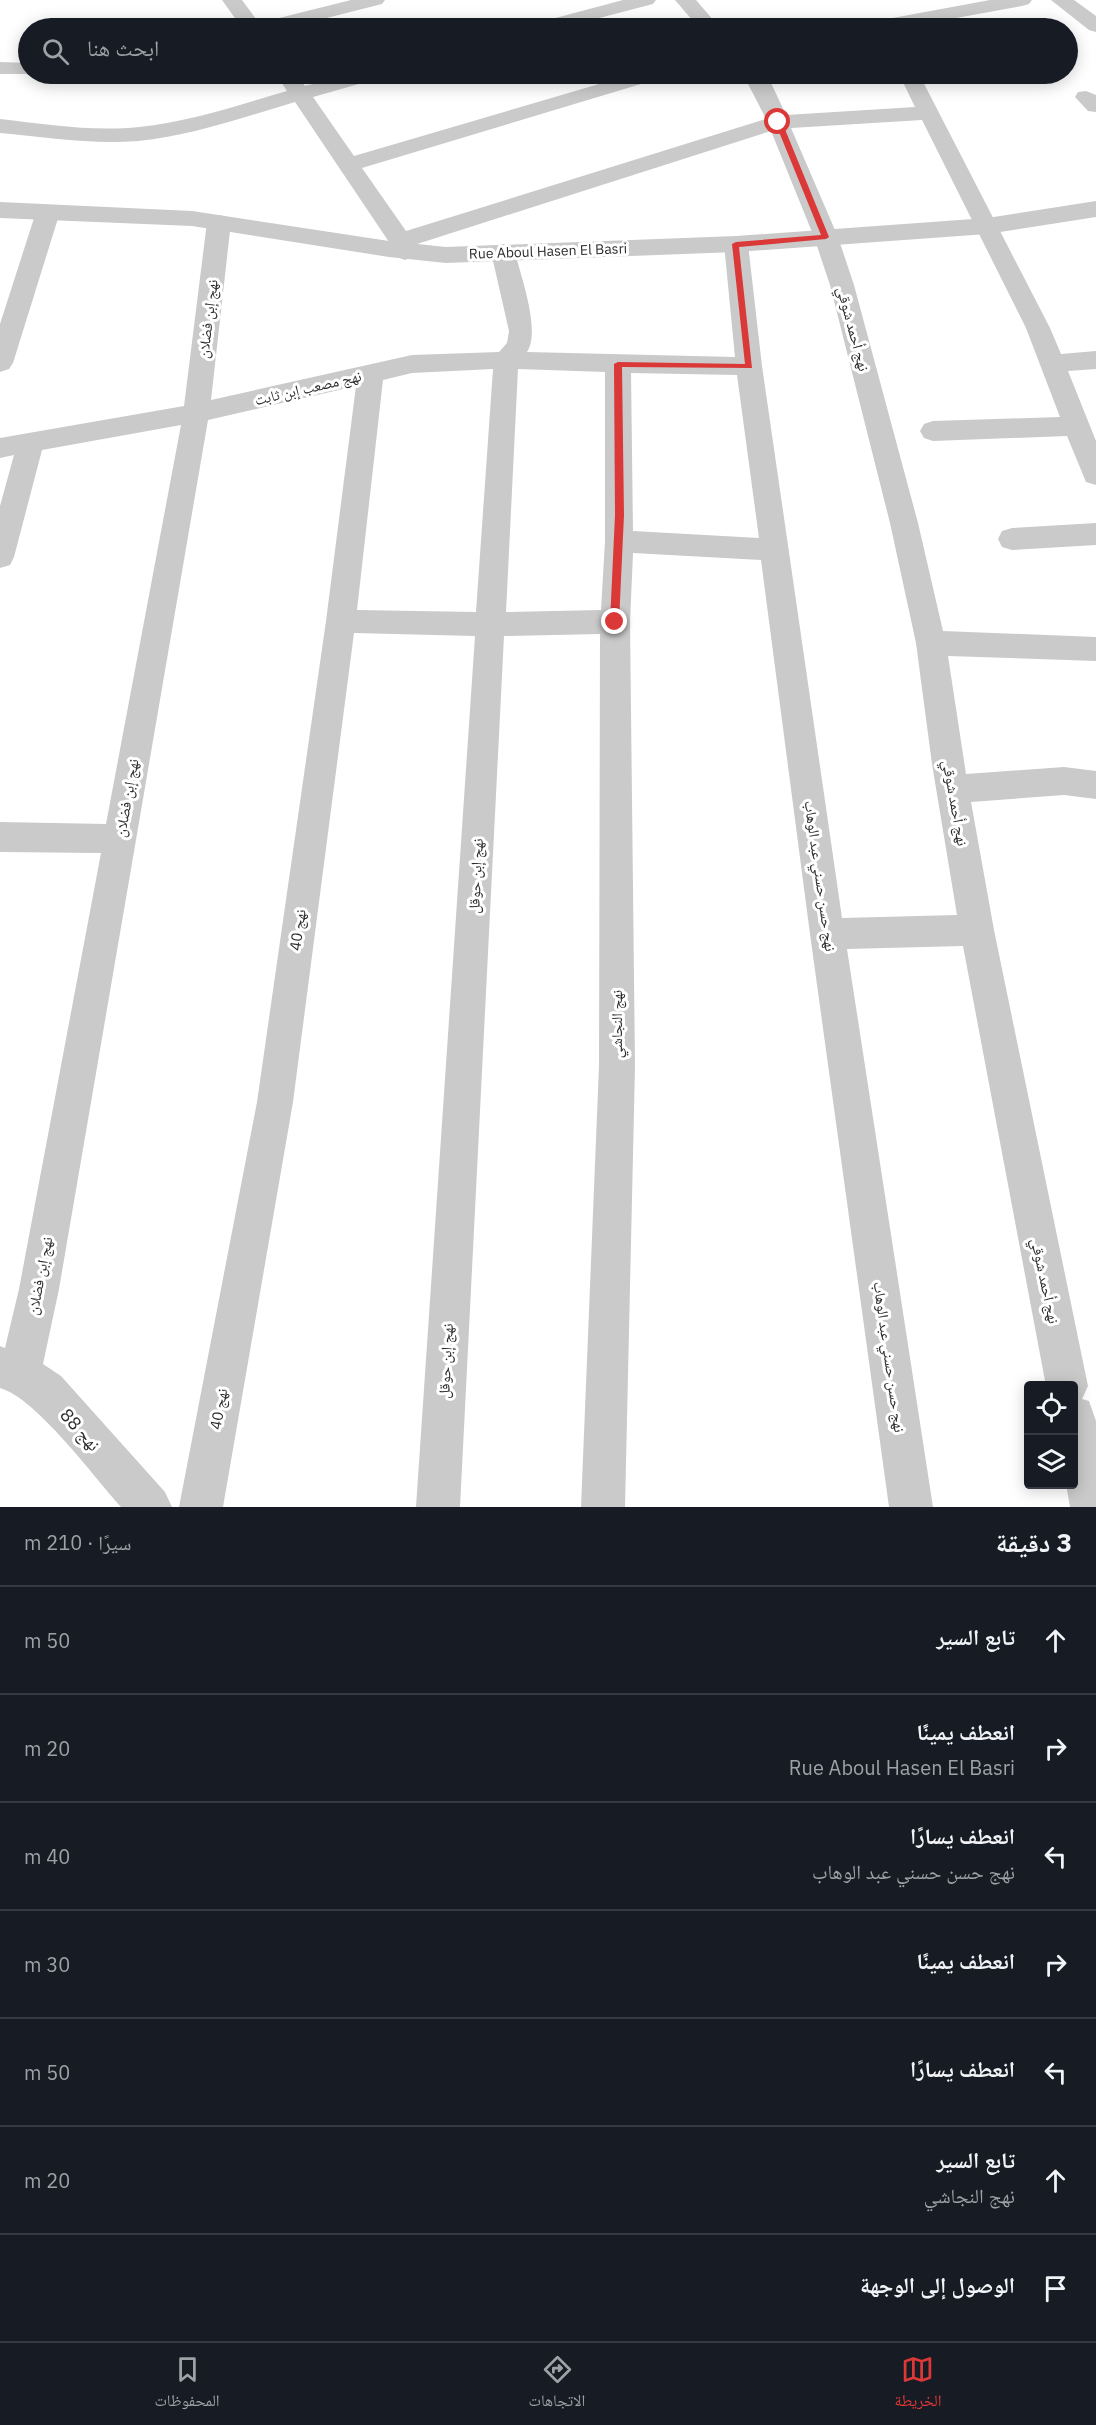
<!DOCTYPE html>
<html lang="ar">
<head>
<meta charset="utf-8">
<style>
  :root { --surface:#171b24; --page:#242831; --text:#f1f3f6; --muted:#9ea1a6; --line:#363941; --accent:#db3838 }
  body { margin:0; font-family:"IBM Plex Sans","Noto Naskh Arabic",sans-serif; background:var(--page); color:var(--text); direction:rtl }
  .controls { position:absolute; right:18px; bottom:18px; display:grid; overflow:hidden; border-radius:6px; box-shadow:0 3px 15px #0003 }
  .controls button { width:54px; height:54px; display:grid; place-items:center; padding:0; border:0; border-bottom:2px solid var(--line); background:var(--surface); color:var(--text); font:30px sans-serif }
  .stop { position:absolute; width:18px; height:18px; margin:-14px; border:4px solid #db3838; border-radius:50%; background:#fff }
  .stop.end { background:#db3838; border-color:#fff; box-shadow:0 2px 6px #0008 }
  .list { margin:0; padding:0; list-style:none }
  h2 { display:flex; justify-content:space-between; align-items:center; height:78px; margin:0; padding:0 24px; font-size:26px }
  h2 small { font-size:20px; font-weight:400; color:var(--muted) }
  .list li { display:grid; grid-template-columns:39px 1fr auto; gap:18px; align-items:center; box-sizing:border-box; height:108px; padding:0 24px; border-top:2px solid var(--line) }
  .list b { display:block; font-size:22px; white-space:nowrap }
  .list p { margin:0; font-size:20px; white-space:nowrap; color:var(--muted) }
  .list em { font-size:20px; font-style:normal; color:var(--muted) }
  .icon { flex:none; width:33px; height:33px; fill:none; stroke:currentColor; stroke-width:2; stroke-linecap:round; stroke-linejoin:round }
  .map { position:relative; flex:none; width:1096px; height:1507px; overflow:hidden; direction:ltr }
  .search { position:absolute; background:var(--surface); box-shadow:0 3px 15px #0003; left:18px; right:18px; top:18px; height:66px; display:flex; align-items:center; gap:15px; box-sizing:border-box; padding:0 21px; border-radius:33px; color:var(--muted); font-size:22px }
  .sheet { height:834px; background:var(--surface) }
  nav { display:flex; justify-content:space-around; align-items:center; box-sizing:border-box; height:84px; border-top:2px solid var(--line); background:var(--surface); font-size:16px; color:var(--muted) }
  nav a { display:grid; justify-items:center; gap:3px }
  nav .on { color:var(--accent) }
  .map>svg:first-child { display:block }
  .lines { fill:none; stroke-linecap:round; stroke-linejoin:round }
  .minor { fill:#cacaca; fill-rule:evenodd }
  .tertiary { fill:#cacaca; fill-rule:evenodd }
  .route { fill:#db3838 }
  .labels { text-anchor:middle; stroke-width:6; stroke-linejoin:round; paint-order:stroke }
  .far-street-label { font-size:14px; fill:#2d2d2d; stroke:#fff }
  .street-label { font-size:15px; fill:#2d2d2d; stroke:#fff }
  .near-street-label { font-size:18px; fill:#2d2d2d; stroke:#fff }
</style>
</head>
<body>
<div class="map">
<svg width="1096" height="1507" viewBox="0 0 1096 1507">
  <rect width="100%" height="100%" fill="#fff"/>
  <g class="lines">
    <!-- minor -->
    <g class="minor">
      <polygon points="222,0 242,0 259,23 351,0 385,0 382,4 287,28 242,28"/>
      <polygon points="623,0 656,0 653,4 561,28 530,28 533,24"/>
      <polygon points="675,0 696,0 720,28 699,28"/>
      <polygon points="990,0 1032,0 1029,4 1022,6 901,28 861,28 864,24 871,22"/>
      <polygon points="1051,0 1074,0 1096,16 1096,32 1089,30"/>
      <polygon points="0,62 28,63 28,74 35,74 0,74"/>
      <path d="M276,74H296L305,86L351,74H383L380,78L313,97L354,156L633,74H664L661,78L362,168L406,231L766,119L743,74H763L772,85L786,115L915,107L899,74H919L1050,328L1061,354L1096,351V369L1068,371L1096,441V485L1086,482L1067,436L933,441L924,438L920,431L924,424L933,421L1060,417L1026,328L922,120L791,128L838,237L854,285L918,523L943,631L1096,637V661L948,656L966,774L1064,767L1096,771V799L1064,795L971,802L994,930L1088,1386L1082,1399L1089,1401L1096,1421V1507H1070L1066,1484H1074V1386H1046L963,946L847,949L933,1507H889L810,934L761,560L633,553L630,622L635,1066L625,1507H581L599,1066L600,634L504,636L460,1507H416L475,636L354,633L293,1102L223,1507H179L257,1102L326,621L356,386L208,420L59,1289L43,1364L61,1376L165,1492L172,1507H121C94,1477 36,1398 0,1388V1346L5,1348L19,1289L101,853L0,852V822L106,824L181,425L42,450L14,557L10,565L0,568V506L14,455L0,458V438L184,406L207,222L211,217L219,215L227,217L231,222L211,400L412,355L499,352L507,343L509,331L491,252L495,247L503,244L511,247L515,252C521,277 541,331 527,352L735,357L724,244L728,239L736,236L744,239L748,244L762,366L842,918L957,915L932,764L916,643L890,523L830,285L814,237L771,131L414,245L417,252L413,257L405,260L397,257L389,242L295,102C244,117 191,136 138,141C92,145 45,137 0,133V119C45,124 93,132 139,127C189,122 239,105 287,91ZM493,369L476,612L357,610L383,380L412,373ZM518,369L605,372V541L601,610L506,612ZM631,373L737,375L759,538L633,531Z"/>
      <polygon points="1086,91 1096,95 1096,112 1088,111 1075,97 1078,92"/>
      <polygon points="48,205 56,207 60,212 13,363 9,369 0,372 0,324 36,212 40,207"/>
      <polygon points="1096,523 1096,545 1012,550 1002,547 998,539 1002,531 1012,528"/>
    </g>
    <!-- tertiary -->
    <polygon class="tertiary" points="1096,201 1096,217 987,234 736,252 446,263 389,257 192,226 0,218 0,202 192,211 389,241 446,247 736,236 987,218"/>
  </g>
  <!-- route -->
  <polygon class="route" points="778,120 782,122 829,237 826,239 739,247 752,368 622,367 624,515 619,622 615,625 610,622 615,515 614,364 618,362 745,364 732,244 736,242 821,235 775,122"/>
  <g class="labels">
    <!-- far-street labels -->
    <g class="far-street-label">
      <text transform="translate(548 251) rotate(-2)" y="5">Rue Aboul Hasen El Basri</text>
    </g>
    <!-- street labels -->
    <g class="street-label">
      <text transform="translate(208 319) rotate(-83)" y="5">نهج إبن فضلان</text>
      <text transform="translate(853 329) rotate(75)" y="5">نهج أحمد شوقي</text>
      <text transform="translate(308 388) rotate(-13)" y="5">نهج مصعب إبن ثابت</text>
      <text transform="translate(127 798) rotate(-80)" y="5">نهج إبن فضلان</text>
      <text transform="translate(955 803) rotate(80)" y="5">نهج أحمد شوقي</text>
      <text transform="translate(476 876) rotate(-87)" y="5">نهج إبن حوقل</text>
      <text transform="translate(820 876) rotate(82)" y="5">نهج حسن حسني عبد الوهاب</text>
      <text transform="translate(298 930) rotate(-82)" y="5">نهج 40</text>
      <text transform="translate(617 1024) rotate(-90)" y="5">نهج النجاشي</text>
      <text transform="translate(40 1276) rotate(-79)" y="5">نهج إبن فضلان</text>
      <text transform="translate(1045 1281) rotate(78)" y="5">نهج أحمد شوقي</text>
      <text transform="translate(889 1357) rotate(82)" y="5">نهج حسن حسني عبد الوهاب</text>
      <text transform="translate(446 1361) rotate(-87)" y="5">نهج إبن حوقل</text>
      <text transform="translate(219 1409) rotate(-80)" y="5">نهج 40</text>
    </g>
    <!-- near-street labels -->
    <g class="near-street-label">
      <text transform="translate(80 1430) rotate(48)" y="6">نهج 88</text>
    </g>
  </g>
</svg>
<div class="controls">
<button><svg class="icon" aria-label="locate" viewBox="0 0 24 24"><circle cx="12" cy="12" r="6"/><path d="M12 2v4M12 18v4M2 12h4M18 12h4"/></svg></button>
<button><svg class="icon" aria-label="layers" viewBox="0 0 24 24"><path d="M12 4l9 5-9 5-9-5zM3 14l9 5 9-5"/></svg></button>
</div>
<div class="stop" style="left:778px;top:122px"></div>
<div class="stop end" style="left:615px;top:622px"></div>
<div class="search"><svg class="icon" aria-label="search" viewBox="0 0 24 24"><circle cx="10" cy="10" r="6"/><path d="M15 15l6 6"/></svg>ابحث هنا</div>
</div>
<section class="sheet">
<h2>3 دقيقة<small>سيرًا · 210 m</small></h2>
<ul class="list">
<li><svg class="icon" aria-label="ahead" viewBox="0 0 24 24"><path d="M12 20V5M6 11l6-6 6 6"/></svg><div><b>تابع السير</b></div><em>50 m</em></li>
<li><svg class="icon" aria-label="right" viewBox="0 0 24 24"><path d="M7 20v-9h11M14 6l5 5-5 5"/></svg><div><b>انعطف يمينًا</b><p>Rue Aboul Hasen El Basri</p></div><em>20 m</em></li>
<li><svg class="icon" aria-label="left" viewBox="0 0 24 24"><path d="M17 20v-9H6M10 6l-5 5 5 5"/></svg><div><b>انعطف يسارًا</b><p>نهج حسن حسني عبد الوهاب</p></div><em>40 m</em></li>
<li><svg class="icon" aria-label="right" viewBox="0 0 24 24"><path d="M7 20v-9h11M14 6l5 5-5 5"/></svg><div><b>انعطف يمينًا</b></div><em>30 m</em></li>
<li><svg class="icon" aria-label="left" viewBox="0 0 24 24"><path d="M17 20v-9H6M10 6l-5 5 5 5"/></svg><div><b>انعطف يسارًا</b></div><em>50 m</em></li>
<li><svg class="icon" aria-label="ahead" viewBox="0 0 24 24"><path d="M12 20V5M6 11l6-6 6 6"/></svg><div><b>تابع السير</b><p>نهج النجاشي</p></div><em>20 m</em></li>
<li><svg class="icon" aria-label="arrive" viewBox="0 0 24 24"><path d="M6 21V4h12l-3 4 3 4H6"/></svg><div><b>الوصول إلى الوجهة</b></div></li>
</ul>
</section>
<nav>
<a class="on"><svg class="icon" aria-label="map" viewBox="0 0 24 24"><path d="M3 6l6-2 6 2 6-2v14l-6 2-6-2-6 2zM9 4v14M15 6v14"/></svg>الخريطة</a>
<a><svg class="icon" aria-label="directions" viewBox="0 0 24 24"><path d="M12 3l9 9-9 9-9-9zM9 14v-3h6M13 9l2 2-2 2"/></svg>الاتجاهات</a>
<a><svg class="icon" aria-label="saved" viewBox="0 0 24 24"><path d="M7 4h10v16l-5-4-5 4z"/></svg>المحفوظات</a>
</nav>
</body>
</html>
